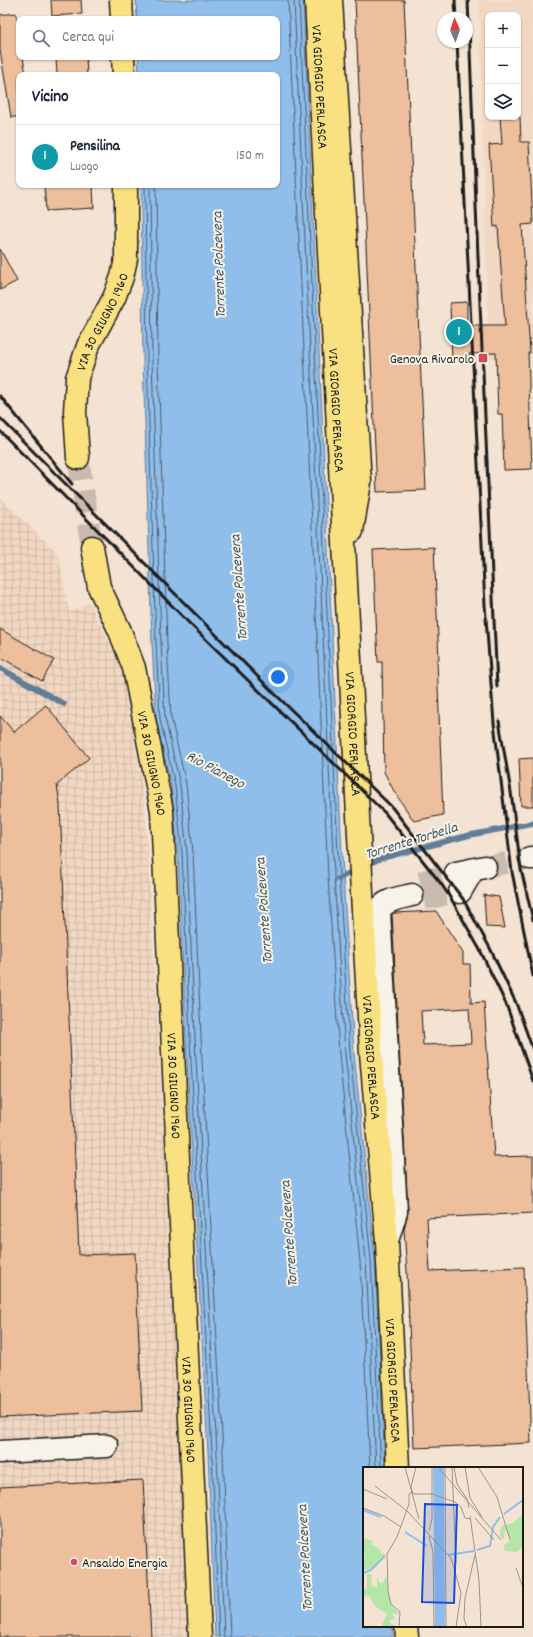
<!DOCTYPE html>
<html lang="it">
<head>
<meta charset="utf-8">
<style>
  :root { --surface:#fff; --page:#f2f2f3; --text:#1f2937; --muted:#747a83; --line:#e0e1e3; --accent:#d1495b }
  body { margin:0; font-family:Dekko,sans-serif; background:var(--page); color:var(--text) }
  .controls { position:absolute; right:12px; top:12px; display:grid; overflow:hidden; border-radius:8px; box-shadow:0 1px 3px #0004 }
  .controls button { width:36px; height:36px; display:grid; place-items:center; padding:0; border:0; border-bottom:1px solid var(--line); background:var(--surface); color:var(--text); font:20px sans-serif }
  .compass { position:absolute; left:437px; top:12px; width:36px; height:36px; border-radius:50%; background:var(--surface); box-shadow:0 1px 3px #0004; rotate:358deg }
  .you { position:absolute; left:278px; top:677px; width:14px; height:14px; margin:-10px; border:3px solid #fff; border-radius:50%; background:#1a73e8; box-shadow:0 0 0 6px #1a73e833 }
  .badge { display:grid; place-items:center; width:26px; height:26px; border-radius:50%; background:var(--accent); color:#fff; font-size:13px; font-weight:700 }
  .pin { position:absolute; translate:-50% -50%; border:2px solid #fff; box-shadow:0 1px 4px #0006 }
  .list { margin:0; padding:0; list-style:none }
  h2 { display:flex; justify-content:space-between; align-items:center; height:52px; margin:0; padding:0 16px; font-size:17px }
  h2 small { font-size:13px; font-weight:400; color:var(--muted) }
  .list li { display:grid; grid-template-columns:26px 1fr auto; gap:12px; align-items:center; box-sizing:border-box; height:64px; padding:0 16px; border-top:1px solid var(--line) }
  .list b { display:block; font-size:15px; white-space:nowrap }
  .list p { margin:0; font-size:13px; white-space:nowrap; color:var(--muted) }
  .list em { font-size:13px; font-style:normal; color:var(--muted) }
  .icon { flex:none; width:22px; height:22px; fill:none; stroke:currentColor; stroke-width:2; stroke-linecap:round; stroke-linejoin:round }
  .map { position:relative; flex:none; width:533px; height:1637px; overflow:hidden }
  .search { position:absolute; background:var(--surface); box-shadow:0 1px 3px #0004; left:16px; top:16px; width:264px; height:44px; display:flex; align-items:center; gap:10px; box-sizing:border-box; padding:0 14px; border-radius:8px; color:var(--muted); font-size:15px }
  .panel { position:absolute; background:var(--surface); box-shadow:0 1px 3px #0004; left:16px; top:72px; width:264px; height:116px; border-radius:8px }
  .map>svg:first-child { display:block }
  .built { fill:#f2d8c2; fill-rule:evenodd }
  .industrial { fill:url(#industrial-grid) }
  .water { fill:#90beea; stroke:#627d98 }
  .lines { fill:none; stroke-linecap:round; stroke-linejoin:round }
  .shore { stroke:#4a5d6e; stroke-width:1 }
  .stream { stroke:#627d98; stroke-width:5.5 }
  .building { fill:#edbf9d; stroke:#1c1c1c; fill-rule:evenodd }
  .minor-tunnel { stroke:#c9bbae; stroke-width:22; stroke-dasharray:22 11; stroke-linecap:butt }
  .major-tunnel { stroke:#c9bbae; stroke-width:22; stroke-dasharray:22 11; stroke-linecap:butt }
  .minor-casing { stroke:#1c1c1c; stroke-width:25 }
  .major-casing { stroke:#1c1c1c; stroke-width:25 }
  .minor { stroke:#f7f3e8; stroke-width:22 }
  .major { stroke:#f9e181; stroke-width:22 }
  .rail { stroke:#1c1c1c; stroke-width:3 }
  .poi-dot { fill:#d1495b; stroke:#f7f3e8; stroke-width:1.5 }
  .labels { text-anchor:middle; stroke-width:4; stroke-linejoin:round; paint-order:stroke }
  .street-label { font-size:14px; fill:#1c1c1c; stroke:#f7f3e8 }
  .poi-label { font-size:14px; fill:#1c1c1c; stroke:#f7f3e8; text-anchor:end }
  .water-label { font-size:15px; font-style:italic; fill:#455564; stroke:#f7f3e8 }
  .inset-river { fill:none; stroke:#90beea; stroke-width:2 }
  .inset-road { fill:none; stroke:#9e9389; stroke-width:1 }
  .view { fill:#1d4ed8; fill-opacity:0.15; stroke:#1d4ed8; stroke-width:2 }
  .inset-edge { fill:none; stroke:#1c1c1c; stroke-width:2 }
</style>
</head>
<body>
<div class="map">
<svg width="533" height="1637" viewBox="0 0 533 1637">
  <defs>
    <pattern id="industrial-grid" width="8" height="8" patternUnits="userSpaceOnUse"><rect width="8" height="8" fill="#f2d8c2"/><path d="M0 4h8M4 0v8" fill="none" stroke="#cfb9a6"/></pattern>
  </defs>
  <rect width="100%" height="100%" fill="#f4e3d2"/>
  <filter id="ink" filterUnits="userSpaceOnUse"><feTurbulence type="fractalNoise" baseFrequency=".025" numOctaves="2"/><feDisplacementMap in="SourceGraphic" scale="8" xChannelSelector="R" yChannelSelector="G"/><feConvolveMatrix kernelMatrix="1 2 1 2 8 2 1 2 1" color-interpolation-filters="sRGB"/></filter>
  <g filter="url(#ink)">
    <!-- built -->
    <path class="built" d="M479,0H533V354L489,358ZM488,15H518V117H488Z"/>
    <!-- industrial -->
    <polygon class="industrial" points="0,498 58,553 69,612 89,603 123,668 145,805 170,1249 188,1637 0,1637"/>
    <!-- water -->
    <polygon class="water" points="136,0 303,0 343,876 354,1053 375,1259 385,1468 364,1468 364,1626 392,1626 393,1637 215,1637 208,1453 187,1060 178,853 171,786 156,719 152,643 143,360 141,185 277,185 277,75 139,75 138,57 277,57 277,19 137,19"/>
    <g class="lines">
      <!-- shore -->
      <g class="shore">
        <polyline points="288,0 328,877 339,1054 360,1261 370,1468"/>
        <polyline points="294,0 334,876 345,1053 366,1260 376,1468"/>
        <polyline points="299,0 339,876 350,1053 371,1260 381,1468"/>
        <polyline points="145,185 147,360 156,643 160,719 175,786 182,853 191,1060 212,1453 219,1637"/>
        <polyline points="150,185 152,360 161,643 165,718 180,785 187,853 196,1060 217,1453 224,1637"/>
        <polyline points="156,185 158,360 167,643 171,717 186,784 193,852 202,1059 223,1453 230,1637"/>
      </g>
      <!-- stream -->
      <g class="stream">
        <polyline points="0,668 64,704"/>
        <polyline points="365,866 379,859 470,835 533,823"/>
        <polyline points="338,879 355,870"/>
      </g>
    </g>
    <!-- building -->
    <g class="building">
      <polygon points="51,0 81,0 82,14 52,16"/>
      <polygon points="355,0 404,0 426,490 377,492"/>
      <polygon points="16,13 19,33 19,57 23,57 26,75 19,75 19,117 11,117 0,50 0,15"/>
      <polygon points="56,57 86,57 87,75 57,75"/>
      <polygon points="500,117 520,117 521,142 529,142 533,224 522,225 530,353 528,353 532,469 504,470 502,414 498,414 496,353 469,354 469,360 452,361 450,303 467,302 467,326 505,326 498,226 494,227 489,145 502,144"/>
      <polygon points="44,185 93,185 94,208 46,211"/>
      <polygon points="0,249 17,281 0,290"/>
      <polygon points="434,547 439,660 437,660 443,815 414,821 395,793 384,772 382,662 378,662 373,550"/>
      <polygon points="0,629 54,660 42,681 0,657"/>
      <polygon points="46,705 89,758 57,785 60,805 79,1255 135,1253 142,1411 0,1417 0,716 14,732"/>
      <polygon points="533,758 533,806 521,806 519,759"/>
      <polygon points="484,895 499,897 505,928 486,927"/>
      <path d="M436,911L463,953V964H470L471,1003L484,1002L494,1157L533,1156V1213L427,1218L430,1271L524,1267L531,1443L414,1448L407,1272L404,1230L408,1211L392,914L394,913ZM469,1008L471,1043L423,1045L421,1011Z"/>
      <polygon points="143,1480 151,1637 0,1637 0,1487"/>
    </g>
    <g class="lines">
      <!-- minor-tunnel -->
      <g class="minor-tunnel">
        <polyline points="485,867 530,858"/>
        <polyline points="420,882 456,873"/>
        <polyline points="424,899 460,892"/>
      </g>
      <!-- major-tunnel -->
      <polyline class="major-tunnel" points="78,458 92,547"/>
      <defs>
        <g id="minor">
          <polyline points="530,858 533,858"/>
          <polyline points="456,873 485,867"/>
          <polyline points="460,892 473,870"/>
          <path d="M387,1241L396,1212L379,911C384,899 401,898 412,895"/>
          <polyline points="0,1452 107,1446"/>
        </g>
        <g id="major">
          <polyline points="121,0 122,19"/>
          <path id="s1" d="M316,0L362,893L371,1053L387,1242L398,1468"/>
          <polyline points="331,0 360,482 352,531"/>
          <polyline points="123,57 124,75"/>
          <path id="s2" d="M78,458L75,412L77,378L88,346L114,298L122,277L126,259V185"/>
          <path id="s3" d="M92,547L99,587L120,631L134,668L162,811L200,1637"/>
          <polyline points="406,1626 407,1637"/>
        </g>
      </defs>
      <!-- minor casing -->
      <use href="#minor" class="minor-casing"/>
      <!-- major casing -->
      <use href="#major" class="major-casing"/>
      <!-- minor -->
      <use href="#minor" class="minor"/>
      <!-- major -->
      <use href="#major" class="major"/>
      <!-- rail -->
      <g class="rail">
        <polyline points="455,0 456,18"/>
        <polyline points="468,0 479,282 497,687"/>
        <polyline points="457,42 485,605 494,723 512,872 533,976"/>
        <polyline points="0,396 72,484"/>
        <polyline points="0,418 276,695 391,806 463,899 490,948 516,1003 533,1050"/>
        <polyline points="0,431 190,624 385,813 442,885 453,902 480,950 506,1004 533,1081"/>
        <polyline points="499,721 511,792 521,869 533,920"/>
      </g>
    </g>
  </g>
  <!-- markers -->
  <g class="poi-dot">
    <rect x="478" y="353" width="10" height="10" rx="2"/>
    <circle cx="74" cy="1562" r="4"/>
  </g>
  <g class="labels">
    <!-- street labels -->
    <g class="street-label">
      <text dy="5" stroke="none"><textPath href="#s1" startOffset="87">VIA GIORGIO PERLASCA</textPath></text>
      <text dy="5" stroke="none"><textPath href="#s2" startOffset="142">VIA 30 GIUGNO 1960</textPath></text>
      <text dy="5" stroke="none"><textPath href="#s1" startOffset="411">VIA GIORGIO PERLASCA</textPath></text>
      <text dy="5" stroke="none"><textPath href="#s1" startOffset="735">VIA GIORGIO PERLASCA</textPath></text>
      <text dy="5" stroke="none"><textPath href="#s3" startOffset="226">VIA 30 GIUGNO 1960</textPath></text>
      <text dy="5" stroke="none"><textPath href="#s1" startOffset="1059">VIA GIORGIO PERLASCA</textPath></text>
      <text dy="5" stroke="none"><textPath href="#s3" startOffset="550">VIA 30 GIUGNO 1960</textPath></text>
      <text dy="5" stroke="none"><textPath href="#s1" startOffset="1383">VIA GIORGIO PERLASCA</textPath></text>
      <text dy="5" stroke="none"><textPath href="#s3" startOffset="874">VIA 30 GIUGNO 1960</textPath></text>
    </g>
    <!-- poi labels -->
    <g class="poi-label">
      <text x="474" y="363">Genova Rivarolo</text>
      <text x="82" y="1567" text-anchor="start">Ansaldo Energia</text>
    </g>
    <!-- water labels -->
    <g class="water-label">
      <text transform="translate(218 265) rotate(-92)" y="5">Torrente Polcevera</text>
      <text transform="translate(238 588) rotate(-94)" y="5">Torrente Polcevera</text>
      <text transform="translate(216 769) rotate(28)" y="5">Rio Pianego</text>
      <text transform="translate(411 840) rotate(-17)" y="5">Torrente Torbella</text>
      <text transform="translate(263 911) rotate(-94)" y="5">Torrente Polcevera</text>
      <text transform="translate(288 1234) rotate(-94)" y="5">Torrente Polcevera</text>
      <text transform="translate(304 1558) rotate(-93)" y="5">Torrente Polcevera</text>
    </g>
  </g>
  <!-- overview -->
  <g transform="translate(363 1467)">
    <rect width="160" height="160" fill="#f4e3d2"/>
    <path d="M160,47V80L154,85L142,84L140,79L148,73L142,62L141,71L139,72L137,69L138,59L150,56ZM0,71L10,74L8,77L17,82L18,87H23L7,103L0,102L2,87V85L0,87ZM4,106L9,108L8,118L14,121V110L16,115L20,116L23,109L28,137L36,147L29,146L32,152L27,153V156L35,160H20L19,157L24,147L12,139L5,128L0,131V124L4,121Z" fill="#b3e6a7"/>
    <path d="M70,0H81L82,160H72Z" fill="#90beea"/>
    <path class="inset-river" d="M0,43L18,50M141,47L160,33M42,65L64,79M114,83L127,79L130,60L137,50M85,88L111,84M0,106L8,103L22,89"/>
    <path class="inset-road" d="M42,0L56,52M75,0L138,73M82,0L83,160M89,0L93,96M91,0L94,17L104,32L106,41M102,0L107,31L119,50M115,0L134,30L147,73M12,19L44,44L88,91L98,126L93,160M0,22L24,32M50,27H69L92,35L98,40L102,51L107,52M50,27L48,20L53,0M0,41L21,49L38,60M107,49L116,113L118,160M112,51L131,73M66,64L69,52V0M66,69L70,85L71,160M153,101L160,121M36,160L37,145L28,137L25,124L24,87L34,70L46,37V27L49,25M104,160L101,152L102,131L112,88"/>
    <path class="view" d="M62,37L94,38L91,136L59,135Z"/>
    <rect width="160" height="160" class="inset-edge"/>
  </g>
</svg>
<div class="controls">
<button>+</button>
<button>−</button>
<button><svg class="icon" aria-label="layers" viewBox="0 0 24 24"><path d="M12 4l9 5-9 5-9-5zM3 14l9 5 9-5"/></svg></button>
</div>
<svg class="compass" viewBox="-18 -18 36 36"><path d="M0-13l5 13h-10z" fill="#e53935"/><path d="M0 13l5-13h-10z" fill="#747a83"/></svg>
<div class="you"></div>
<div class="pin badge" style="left:459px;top:332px;background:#0f9aa8">1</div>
<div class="search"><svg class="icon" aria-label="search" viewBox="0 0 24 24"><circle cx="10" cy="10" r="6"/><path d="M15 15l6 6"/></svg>Cerca qui</div>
<section class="panel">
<h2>Vicino<small></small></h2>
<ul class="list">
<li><span class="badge" style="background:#0f9aa8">1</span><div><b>Pensilina</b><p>Luogo</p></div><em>150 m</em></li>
</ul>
</section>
</div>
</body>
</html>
